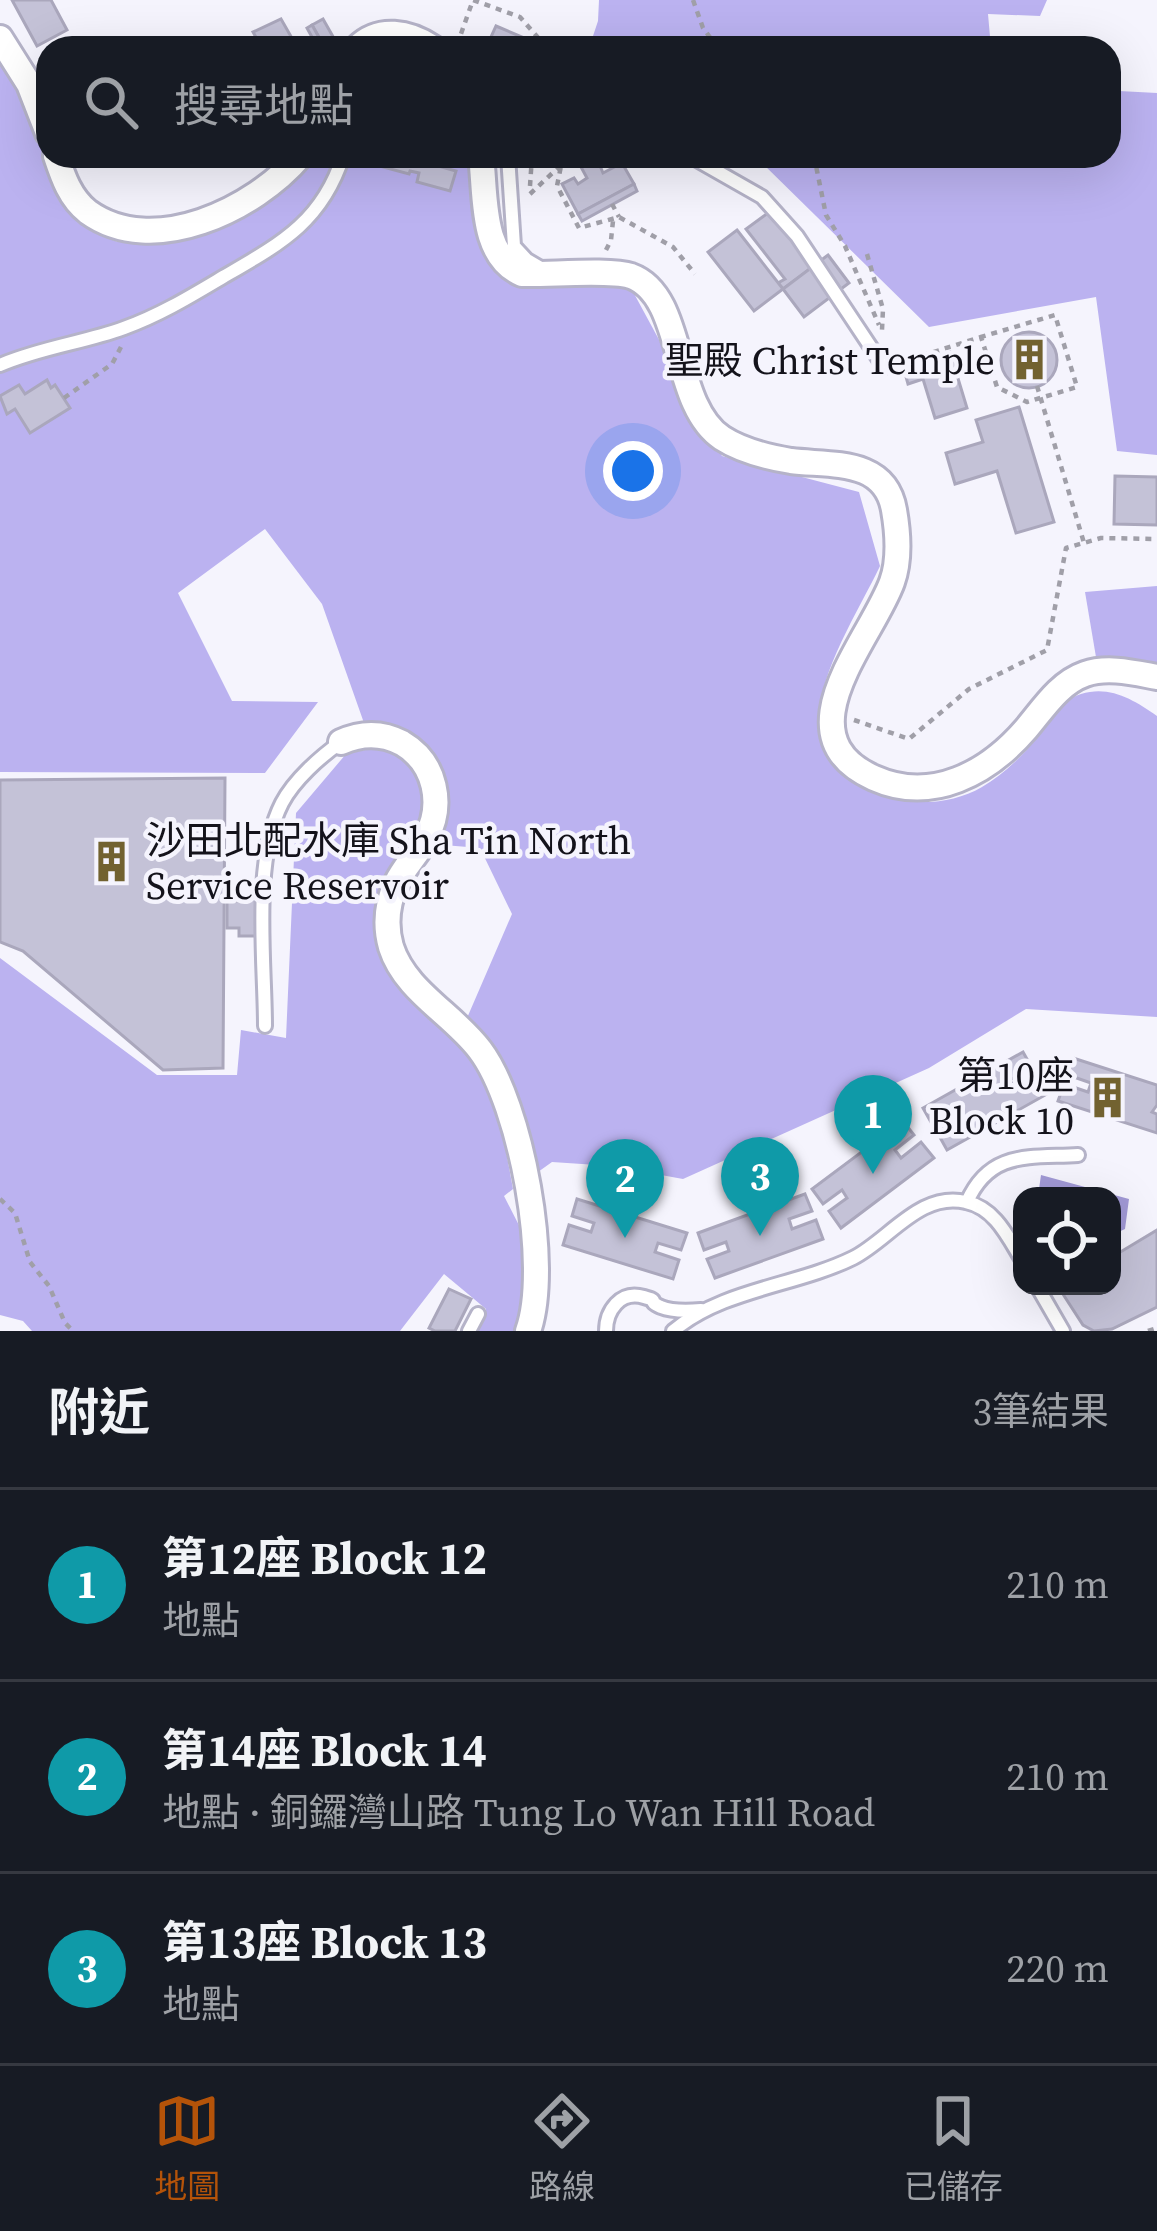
<!DOCTYPE html>
<html lang="zh-TW">
<head>
<meta charset="utf-8">
<style>
  :root { --surface:#171b24; --page:#20242c; --text:#f1f3f6; --muted:#9ea1a6; --line:#363941; --accent:#b45309 }
  body { margin:0; font-family:"Source Serif 4","Noto Sans TC",serif; background:var(--page); color:var(--text) }
  .controls { position:absolute; right:36px; bottom:36px; display:grid; overflow:hidden; border-radius:24px; box-shadow:0 12px 48px #0002 }
  .controls button { width:108px; height:108px; display:grid; place-items:center; padding:0; border:0; border-bottom:3px solid var(--line); background:var(--surface); color:var(--text); font:60px sans-serif }
  .you { position:absolute; left:633px; top:471px; width:42px; height:42px; margin:-30px; border:9px solid #fff; border-radius:50%; background:#1a73e8; box-shadow:0 0 0 18px #1a73e833 }
  .badge { display:grid; place-items:center; width:78px; height:78px; border-radius:50%; background:var(--accent); color:#fff; font-size:39px; font-weight:700 }
  .pin { position:absolute; translate:-50% -99px; filter:drop-shadow(0 3px 6px #0008) }
  .pin::after { content:''; position:absolute; top:63px; width:42px; height:36px; background:inherit; clip-path:polygon(0 0,100% 0,50% 100%) }
  .list { margin:0; padding:0; list-style:none }
  h2 { display:flex; justify-content:space-between; align-items:center; height:156px; margin:0; padding:0 48px; font-size:51px }
  h2 small { font-size:39px; font-weight:400; color:var(--muted) }
  .list li { display:grid; grid-template-columns:78px 1fr auto; gap:36px; align-items:center; box-sizing:border-box; height:192px; padding:0 48px; border-top:3px solid var(--line) }
  .list b { display:block; font-size:45px; white-space:nowrap }
  .list p { margin:0; font-size:39px; white-space:nowrap; color:var(--muted) }
  .list em { font-size:39px; font-style:normal; color:var(--muted) }
  .icon { flex:none; width:66px; height:66px; fill:none; stroke:currentColor; stroke-width:2; stroke-linecap:round; stroke-linejoin:round }
  .map { position:relative; flex:none; width:1157px; height:1331px; overflow:hidden }
  .search { position:absolute; background:var(--surface); box-shadow:0 12px 48px #0002; left:36px; right:36px; top:36px; height:132px; display:flex; align-items:center; gap:30px; box-sizing:border-box; padding:0 42px; border-radius:36px; color:var(--muted); font-size:45px }
  .sheet { height:732px; background:var(--surface) }
  nav { display:flex; justify-content:space-around; align-items:center; box-sizing:border-box; height:168px; border-top:3px solid var(--line); background:var(--surface); font-size:33px; color:var(--muted) }
  nav a { display:grid; justify-items:center; gap:6px }
  nav .on { color:var(--accent) }
  .map>svg:first-child { display:block }
  .forest { fill:#bbb2f0 }
  .water { fill:#a199d5 }
  .building { fill:#c4c2d7; stroke:#aaa7bc; stroke-width:3 }
  .lines { fill:none; stroke-linecap:round; stroke-linejoin:round }
  .service-casing { stroke:#b5b3c8; stroke-width:18 }
  .minor-casing { stroke:#b5b3c8; stroke-width:30 }
  .path { stroke:#a09fa8; stroke-width:4.5; stroke-dasharray:6 6; stroke-linecap:butt }
  .service { stroke:#fff; stroke-width:12 }
  .minor { stroke:#fff; stroke-width:24 }
  .labels { text-anchor:middle; stroke-width:9; stroke-linejoin:round; paint-order:stroke }
  .poi-label { font-size:39px; fill:#14131b; stroke:#f5f4fd; text-anchor:end }
</style>
</head>
<body>
<div class="map">
<svg width="1157" height="1331" viewBox="0 0 1157 1331">
  <rect width="100%" height="100%" fill="#f5f4fd"/>
  <!-- forest -->
  <g class="forest">
    <polygon points="599,0 1047,0 1040,16 988,14 991,48 589,48 598,21"/>
    <path d="M0,52L28,101L71,213L95,233L118,242L167,238L311,156H472L486,242L525,283L631,288L722,456L859,492L880,566C847,636 763,752 875,793C909,806 949,806 982,787C1003,775 1021,757 1037,738C1051,721 1058,701 1081,694C1110,685 1134,700 1157,716V1017L1026,1009L929,1068L683,1179L612,1166L552,1162L531,1177L467,1018L512,914L480,848L431,844L442,817L394,732L364,723L322,604L265,529L178,593L232,701L318,702L265,773L0,772Z"/>
    <polygon points="1109,79 1119,91 1157,93 1157,455 1117,451 1096,297 929,327 755,156 1109,156"/>
    <polygon points="1157,586 1157,679 1097,663 1085,592"/>
    <path d="M378,747C417,761 436,796 414,834C404,850 391,864 384,881C377,898 374,917 376,936C384,994 446,1020 476,1066C500,1103 505,1147 513,1189L504,1196L527,1241L519,1318L513,1331H473L486,1309L444,1274L400,1331H32L23,1321L0,1315V958L157,1075H237L241,1030L286,1038L296,813L346,754Z"/>
  </g>
  <!-- water -->
  <polygon class="water" points="1041,1175 1129,1199 1125,1229 1112,1235 1112,1196 1038,1196"/>
  <!-- building -->
  <g class="building">
    <polygon points="12,0 51,0 67,30 37,46"/>
    <polygon points="281,19 297,47 262,48 253,32"/>
    <polygon points="323,19 336,42 325,48 312,25"/>
    <polygon points="312,25 325,48 318,48 307,28"/>
    <polygon points="496,26 522,37 517,48 486,48"/>
    <polygon points="358,156 433,156 431,164 456,171 450,191 417,182 419,173 410,171 409,174 357,160"/>
    <polygon points="575,156 596,156 603,173 622,163 634,184 578,214 562,184 574,178 578,184 587,178"/>
    <polygon points="634,184 637,191 582,221 578,214"/>
    <polygon points="772,210 814,266 783,289 778,283 785,279 746,229"/>
    <polygon points="737,230 783,289 754,311 708,252"/>
    <polygon points="828,255 849,283 804,317 783,289"/>
    <circle cx="1029" cy="360" r="28"/>
    <polygon points="950,352 967,408 935,418 923,379 908,384 903,366"/>
    <polygon points="47,380 51,388 55,385 70,408 30,433 15,409 7,414 0,396 19,385 25,394"/>
    <polygon points="1019,407 1054,522 1016,533 997,471 955,484 946,453 983,442 976,420"/>
    <polygon points="1115,476 1157,477 1157,525 1114,524"/>
    <polygon points="225,778 223,1068 163,1070 23,951 0,942 0,780"/>
    <polygon points="240,895 259,895 259,936 239,936 239,928 227,928 227,901 240,901"/>
    <polygon points="1023,1052 1032,1068 1010,1080 1015,1089 1038,1077 1047,1094 947,1150 937,1132 957,1121 952,1113 932,1124 923,1108"/>
    <polygon points="1073,1058 1157,1085 1157,1105 1152,1112 1157,1114 1157,1133 1058,1101 1064,1084 1088,1092 1091,1083 1068,1075"/>
    <polygon points="903,1121 914,1135 895,1150 901,1158 921,1142 934,1158 841,1228 829,1211 847,1198 842,1190 823,1204 812,1189"/>
    <polygon points="805,1194 812,1211 789,1219 792,1229 816,1220 823,1239 715,1278 707,1259 729,1251 726,1242 704,1250 698,1233"/>
    <polygon points="577,1199 687,1233 681,1250 658,1243 655,1252 679,1260 673,1279 563,1245 569,1225 591,1232 594,1223 572,1216"/>
    <polygon points="1157,1230 1157,1307 1112,1329 1094,1331 1083,1325 1059,1288 1112,1286 1112,1257"/>
    <polygon points="449,1289 471,1299 455,1331 435,1331 429,1328"/>
  </g>
  <g class="lines">
    <defs>
      <g id="service">
        <polyline points="508,156 514,246 527,260 544,270"/>
        <polyline points="690,156 762,197 797,236 884,367"/>
        <path d="M0,365C42,347 83,343 124,328C160,315 191,296 223,277C280,244 322,222 343,156"/>
        <path d="M265,1026C265,962 252,861 282,803C294,780 320,757 341,742"/>
        <path d="M967,1202C990,1150 1029,1158 1078,1155"/>
        <polyline points="1037,1286 1063,1331"/>
        <polyline points="469,1331 478,1314"/>
        <path d="M606,1331C606,1311 620,1290 644,1297C662,1302 644,1299 661,1307C673,1312 689,1311 701,1310"/>
        <path d="M673,1331C723,1289 796,1286 853,1258C889,1240 920,1191 966,1202C995,1208 1008,1237 1022,1260"/>
      </g>
      <g id="minor">
        <polyline points="0,38 29,84 48,133"/>
        <path d="M357,48C379,26 409,32 433,48"/>
        <path d="M56,156C63,177 70,198 88,212C153,259 255,209 300,156"/>
        <path d="M481,156C486,195 480,256 522,274C548,275 610,269 631,276C686,296 671,404 722,438C742,451 767,457 791,461C831,466 885,458 894,510C898,533 900,560 892,582C871,640 779,735 874,778C932,804 988,773 1026,729C1043,709 1059,683 1085,674C1108,666 1135,673 1157,677"/>
        <path d="M341,742C361,733 381,732 402,743C436,763 444,805 426,838C417,855 404,867 396,884C387,904 385,926 391,947C405,991 453,1014 480,1050C521,1104 551,1267 528,1331"/>
      </g>
    </defs>
    <!-- service casing -->
    <use href="#service" class="service-casing"/>
    <!-- minor casing -->
    <use href="#minor" class="minor-casing"/>
    <!-- path -->
    <g class="path">
      <polyline points="693,0 703,28 718,48"/>
      <polyline points="457,45 473,0 520,17 547,48"/>
      <polyline points="563,156 557,186 579,228 619,217 673,247 695,274"/>
      <polyline points="814,156 826,215 845,246 879,325"/>
      <polyline points="530,186 532,156"/>
      <polyline points="530,194 561,165"/>
      <polyline points="612,204 619,217"/>
      <polyline points="606,250 611,240 613,221"/>
      <polyline points="867,254 883,309 882,330"/>
      <polyline points="899,363 981,337 997,387 1027,402 1077,387 1055,315 981,337"/>
      <polyline points="1037,386 1084,543"/>
      <polyline points="64,398 112,364 121,347"/>
      <polyline points="854,720 909,739 969,689 1047,650 1066,548 1101,538 1157,539"/>
      <polyline points="0,1199 15,1213 30,1262 49,1286 65,1323 73,1331"/>
      <polyline points="1148,1331 1157,1328"/>
    </g>
    <!-- service -->
    <use href="#service" class="service"/>
    <!-- minor -->
    <use href="#minor" class="minor"/>
  </g>
  <!-- icons -->
  <defs>
    <symbol id="building-bare" viewBox="-9 -9 18 18"><path d="M-4-6H4V6H1V3H-1V6H-4ZM-2.5-4.3h1.7v1.8h-1.7ZM.8-4.3h1.7v1.8H.8ZM-2.5-1h1.7V.8h-1.7ZM.8-1h1.7V.8H.8Z" fill="#726230" stroke="#f5f4fd" stroke-width="2.5" paint-order="stroke"/></symbol>
  </defs>
  <g fill-rule="evenodd">
    <use href="#building-bare" x="1000" y="330" width="59" height="59"/>
    <use href="#building-bare" x="82" y="832" width="59" height="59"/>
    <use href="#building-bare" x="1078" y="1068" width="59" height="59"/>
  </g>
  <g class="labels">
    <!-- poi labels -->
    <g class="poi-label">
      <text x="995" y="374">聖殿 Christ Temple</text>
      <text x="146" y="854" text-anchor="start">沙田北配水庫 Sha Tin North<tspan x="146" dy="45">Service Reservoir</tspan></text>
      <text x="1074" y="1089">第10座<tspan x="1074" dy="45">Block 10</tspan></text>
    </g>
  </g>
</svg>
<div class="controls">
<button><svg class="icon" aria-label="locate" viewBox="0 0 24 24"><circle cx="12" cy="12" r="6"/><path d="M12 2v4M12 18v4M2 12h4M18 12h4"/></svg></button>
</div>
<div class="you"></div>
<div class="pin badge" style="left:873px;top:1174px;background:#0f9aa8">1</div>
<div class="pin badge" style="left:625px;top:1238px;background:#0f9aa8">2</div>
<div class="pin badge" style="left:760px;top:1236px;background:#0f9aa8">3</div>
<div class="search"><svg class="icon" aria-label="search" viewBox="0 0 24 24"><circle cx="10" cy="10" r="6"/><path d="M15 15l6 6"/></svg>搜尋地點</div>
</div>
<section class="sheet">
<h2>附近<small>3筆結果</small></h2>
<ul class="list">
<li><span class="badge" style="background:#0f9aa8">1</span><div><b>第12座 Block 12</b><p>地點</p></div><em>210 m</em></li>
<li><span class="badge" style="background:#0f9aa8">2</span><div><b>第14座 Block 14</b><p>地點 · 銅鑼灣山路 Tung Lo Wan Hill Road</p></div><em>210 m</em></li>
<li><span class="badge" style="background:#0f9aa8">3</span><div><b>第13座 Block 13</b><p>地點</p></div><em>220 m</em></li>
</ul>
</section>
<nav>
<a class="on"><svg class="icon" aria-label="map" viewBox="0 0 24 24"><path d="M3 6l6-2 6 2 6-2v14l-6 2-6-2-6 2zM9 4v14M15 6v14"/></svg>地圖</a>
<a><svg class="icon" aria-label="directions" viewBox="0 0 24 24"><path d="M12 3l9 9-9 9-9-9zM9 14v-3h6M13 9l2 2-2 2"/></svg>路線</a>
<a><svg class="icon" aria-label="saved" viewBox="0 0 24 24"><path d="M7 4h10v16l-5-4-5 4z"/></svg>已儲存</a>
</nav>
</body>
</html>
